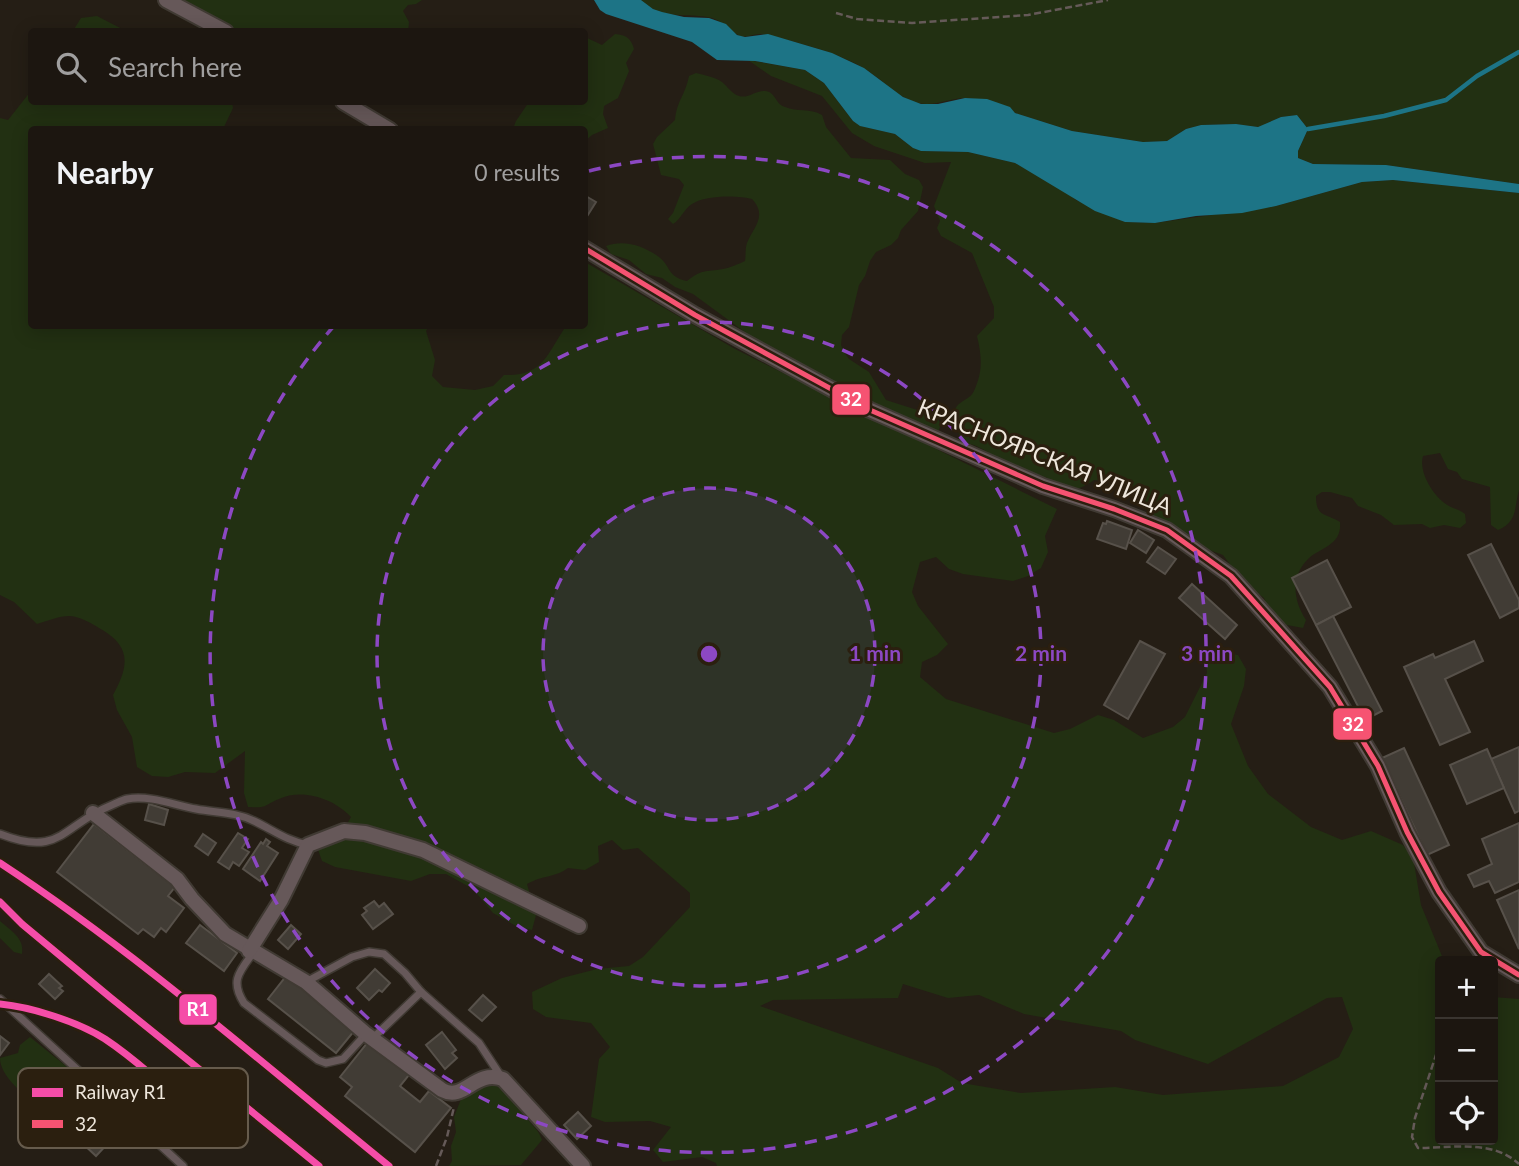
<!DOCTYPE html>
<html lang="en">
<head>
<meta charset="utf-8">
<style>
  :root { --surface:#1c1610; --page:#251f19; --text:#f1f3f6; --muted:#a09f9f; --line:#3a3530 }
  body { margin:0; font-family:Lato,sans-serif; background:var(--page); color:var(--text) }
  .controls { position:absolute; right:21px; bottom:21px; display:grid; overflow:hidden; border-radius:7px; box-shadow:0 4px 18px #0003 }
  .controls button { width:63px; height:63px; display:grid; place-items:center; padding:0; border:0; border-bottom:2px solid var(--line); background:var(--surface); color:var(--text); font:35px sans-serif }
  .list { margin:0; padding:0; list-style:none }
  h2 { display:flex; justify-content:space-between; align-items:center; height:91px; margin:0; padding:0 28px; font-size:30px }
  h2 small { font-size:23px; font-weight:400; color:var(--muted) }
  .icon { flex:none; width:38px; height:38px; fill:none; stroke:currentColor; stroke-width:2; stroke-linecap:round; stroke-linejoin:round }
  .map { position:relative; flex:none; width:1519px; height:1166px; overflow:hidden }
  .search { position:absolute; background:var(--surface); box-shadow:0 4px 18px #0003; left:28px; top:28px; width:560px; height:77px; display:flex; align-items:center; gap:18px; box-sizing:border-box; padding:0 24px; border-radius:7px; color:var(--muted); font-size:26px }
  .panel { position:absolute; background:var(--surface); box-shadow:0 4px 18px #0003; left:28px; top:126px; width:560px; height:203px; border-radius:7px }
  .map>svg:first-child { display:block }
  .green { fill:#223012; fill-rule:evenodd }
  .water { fill:#1d7486 }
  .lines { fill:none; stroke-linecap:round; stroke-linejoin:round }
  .stream { stroke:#1d7486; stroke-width:4.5 }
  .building { fill:#413c35; stroke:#57514a; stroke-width:2 }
  .service-casing { stroke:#403a33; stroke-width:10 }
  .minor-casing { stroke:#403a33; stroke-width:18 }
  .path { stroke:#655a58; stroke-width:2.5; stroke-dasharray:7 3.5; stroke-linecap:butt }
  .service { stroke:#665859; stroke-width:7 }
  .minor { stroke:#665859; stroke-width:14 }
  .bus-1-casing { stroke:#2b1f0f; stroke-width:10 }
  .bus-1 { stroke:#f65372; stroke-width:5 }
  .rail-1-casing { stroke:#2b1f0f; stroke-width:12 }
  .rail-1 { stroke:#f54da8; stroke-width:7 }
  .ring { fill:none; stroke:#8c48c3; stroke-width:3.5; stroke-dasharray:12 9 }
  .labels { text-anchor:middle; stroke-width:6; stroke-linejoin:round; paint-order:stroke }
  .street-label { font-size:23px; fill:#efe7dc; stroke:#2b1f0f }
  .key { fill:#2b1f0f; stroke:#665b4c; stroke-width:2 }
  .key-label { font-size:19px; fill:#efe7dc }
  .centre { fill:#8c48c3; stroke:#2b1f0f; stroke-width:3.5 }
  .ring-label { font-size:21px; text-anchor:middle; font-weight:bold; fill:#8c48c3; stroke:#2b1f0f; stroke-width:6; stroke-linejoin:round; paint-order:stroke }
  .line-badge { stroke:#2b1f0f; stroke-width:2.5 }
  .badge-label { font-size:19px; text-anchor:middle; font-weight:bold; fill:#fff }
</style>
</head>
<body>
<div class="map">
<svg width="1519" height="1166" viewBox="0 0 1519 1166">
  <rect width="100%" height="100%" fill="#251e15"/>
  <!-- green -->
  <g class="green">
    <polygon points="183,0 422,0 416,4 408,5 403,11 409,22 408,32 238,31"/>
    <path d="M641,0H1519V184L1386,165L1313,164L1298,158V151L1308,129L1297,115L1281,117L1259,127L1235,124L1201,125L1186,129L1167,141L1143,142L1072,131L1015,113C1007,105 977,98 965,98C949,98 935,107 918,103C898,98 882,79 865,69C856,63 845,59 836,55C825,50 769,34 759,34C752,34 745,39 738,35C728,30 725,22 712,18C688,12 661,21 641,0Z"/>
    <polygon points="97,16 126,31 73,31 81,18"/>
    <path d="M615,34C626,35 631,38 634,49L626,63L629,71L618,98L604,106L603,114L608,128L592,135L585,141L584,130L513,129L516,121L529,102H584L585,37L602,45Z"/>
    <path d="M748,60L805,70L824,83L853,121L861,126L895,134L913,148L921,151L968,152L1015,163L1062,189L1076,200L1125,222L1155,223L1276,206L1362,182L1393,180L1519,193V490C1514,507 1518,522 1498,530L1491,525L1490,487L1462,479L1457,472L1448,469L1440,453L1423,456C1418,472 1434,498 1449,506C1455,509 1460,510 1465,514L1466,523L1460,528L1444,525L1430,528L1422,524L1394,525L1381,515L1358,506L1352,498L1330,492H1322L1316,496C1316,518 1326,513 1340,522C1342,545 1322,547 1309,558C1290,576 1293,600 1306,620L1303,628L1287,625L1278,618L1267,606L1264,598L1243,582L1223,555L1198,546L1156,518L1141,499L1117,482L1094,480C1065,500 1066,483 1039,475C1030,472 1021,473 1012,468C998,460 981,444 964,443C958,434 949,416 957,406C962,400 970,399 974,391C983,371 982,357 977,336L994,318V307L972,253L941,236L937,228L940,221L934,206L951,162L925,163L874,146L852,133L822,96L771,76Z"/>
    <path d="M696,73C704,75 715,77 722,82C727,86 732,94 739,96C748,99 756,90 765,91C776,92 775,104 785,107C797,112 810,108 822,115L826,127L851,158L890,160L905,174L919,180L923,187L918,211L901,230L898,238L891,245L876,252L870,261L865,276L859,285L849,327L842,335L841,345L844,352L849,359L869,372L886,400L936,416L941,424L938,432H930L907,424L757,341L693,294L675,287L662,278L646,274L629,260L611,254L606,246C624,239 644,246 659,257C671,266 667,277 687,281C702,269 705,272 723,269C730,268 738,264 745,261C746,256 745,248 747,243C753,228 768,216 752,199C738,195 705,195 692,204C684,209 681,219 673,224L668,219L673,213L684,185L679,179L661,175L653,144L657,137L675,120C677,100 685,96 689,76Z"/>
    <path d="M31,91L32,102H232L233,108L223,129L32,130V326H429L426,331L435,360L432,376L443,387L475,390L493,386L504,375C544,376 546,355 566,326H584L585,262L735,349L1057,509L1045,536L1048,552L1041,568L1028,576L1013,581L963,574L949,569L936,557L920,562L912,592L918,606L948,644L937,655L922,662L920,677L946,699L1054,733L1070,729L1098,715L1114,720L1143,738L1173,727L1185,717L1207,673L1206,658L1220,652L1238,655L1246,669L1244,686L1231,724L1248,766L1268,794L1311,827L1342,840L1371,831L1403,845L1413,857L1421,905L1444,961H1440V1140H1493V997L1519,999V1166H717L716,1163L702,1157L663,1162L653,1150L671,1127L650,1121L605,1122L591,1117L599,1059L610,1047L591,1023L546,1017L533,1009L532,992L562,978L597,969L629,966L643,957L690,907V893L638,848L623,850L612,840L598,846L599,862L585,870L568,868C554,878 543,875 527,884L536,915L532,930L518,927L493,913L473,889L446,874H430L411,881L335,867L322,861L317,847L343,831L351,817C334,799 303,788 279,799C262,806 269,808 248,807L244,793L245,751L215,773L185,772L168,777L152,776L137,767L132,737L117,710L113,695C129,666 132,646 99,628C91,623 79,616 69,616C59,616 47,621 37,624L14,602L0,595V118L8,120ZM903,984L948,998L979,995L1024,1014L1121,1031L1135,1040L1208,1064L1327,998L1342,997L1353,1029L1339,1057L1283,1086L1163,1095L1115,1087L1021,1093L962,1083L938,1068L760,1006L773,1000L898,998Z"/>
    <path d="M0,921C10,930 25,938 22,954L14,952L0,938Z"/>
    <path d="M30,1037L82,1079C88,1087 89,1092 85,1101L65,1102L49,1098L33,1102C21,1092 0,1075 0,1058L18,1053L20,1045Z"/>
    <path d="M492,1084C518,1096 514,1103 529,1121C535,1128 539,1131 542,1140L521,1165L449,1166L452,1161L451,1146L456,1132L454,1117L463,1094Z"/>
  </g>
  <!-- water -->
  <polygon class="water" points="594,0 641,0 653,9 662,12 684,17 709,18 726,24 737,35 745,37 768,34 832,53 864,68 903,97 921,104 938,104 965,98 987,99 1010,107 1015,113 1072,131 1143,142 1167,141 1186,129 1201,125 1236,124 1258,127 1281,117 1297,115 1308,129 1298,151 1298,158 1313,164 1386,165 1519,184 1519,193 1393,180 1362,182 1276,206 1242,213 1196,216 1155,223 1125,222 1095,211 1015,163 968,152 921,151 913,148 895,134 860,126 853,121 824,83 805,70 755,61 717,60 692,42 606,14 600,10"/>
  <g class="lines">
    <!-- stream -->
    <polyline class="stream" points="1308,129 1384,116 1446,100 1477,76 1519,52"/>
  </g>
  <!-- building -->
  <g class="building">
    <polygon points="584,195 596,202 584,221"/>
    <polygon points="1107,521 1132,530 1126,549 1097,539 1103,523 1106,524"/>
    <polygon points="1138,530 1154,540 1146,553 1130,543"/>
    <polygon points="1491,544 1519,600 1519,608 1500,618 1468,555"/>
    <polygon points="1158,547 1176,559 1165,574 1147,562"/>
    <polygon points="1327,560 1351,607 1316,625 1292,578"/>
    <polygon points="1192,584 1237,625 1225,639 1179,598"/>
    <polygon points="1333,616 1382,711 1365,720 1316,625"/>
    <polygon points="1140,641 1165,654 1128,719 1104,705"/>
    <polygon points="1474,641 1483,661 1445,679 1470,732 1440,745 1404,667 1433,654 1435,658"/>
    <polygon points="1519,747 1519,811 1515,813 1491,759"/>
    <polygon points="1404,748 1449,845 1427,855 1382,758"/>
    <polygon points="1487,749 1504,788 1467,804 1450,765"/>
    <polygon points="149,804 168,810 164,825 145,820"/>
    <polygon points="1519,823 1519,882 1495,893 1489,881 1474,887 1468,875 1492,864 1482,839"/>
    <polygon points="94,824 175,887 168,896 184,908 166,932 161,928 154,937 143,929 138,934 57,872"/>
    <polygon points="238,833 248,839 242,848 249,852 239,866 233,862 229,869 218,862"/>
    <polygon points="203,834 216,843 208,855 195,846"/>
    <polygon points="266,839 270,842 267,846 278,853 260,881 243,869 261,842 263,844"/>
    <polygon points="1519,890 1519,949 1497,900"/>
    <polygon points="374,901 379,907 384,903 393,914 373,929 362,915 367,911 364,908"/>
    <polygon points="200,925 237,953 224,971 186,943"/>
    <polygon points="291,925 301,934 288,949 278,940"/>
    <polygon points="375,969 390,983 382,992 379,990 369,1000 357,988"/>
    <polygon points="49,974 62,986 59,988 63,991 55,999 39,984"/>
    <polygon points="287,975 355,1030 336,1053 268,999"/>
    <polygon points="483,995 496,1007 482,1021 469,1010"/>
    <polygon points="442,1032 456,1050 452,1053 457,1058 445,1069 426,1045"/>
    <polygon points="0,1036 9,1043 0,1055"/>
    <polygon points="368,1042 409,1075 400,1086 420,1102 429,1091 451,1108 415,1152 345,1096 352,1087 340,1077"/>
    <polygon points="81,1112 111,1140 96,1156 66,1128"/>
    <polygon points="578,1112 591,1126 577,1139 564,1125"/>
  </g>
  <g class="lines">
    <defs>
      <g id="service">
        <path d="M0,834C61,858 62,825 112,805C117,803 122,800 127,799C150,795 174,805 196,809C217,813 235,812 254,821C273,830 287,841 308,845"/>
        <path d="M253,953C239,972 230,981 244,1003L318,1060L326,1063L343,1059L366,1034"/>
        <polyline points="306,982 352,957 369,952 384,954 405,973 421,992 479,1043 502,1078"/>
        <polyline points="0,999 183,1166"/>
        <polyline points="373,1038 421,992"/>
      </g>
      <g id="minor">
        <polyline points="166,0 226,32"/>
        <polyline points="343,102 390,130"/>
        <polyline points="584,248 695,315 870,410 1043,486 1114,509 1167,530 1231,576 1330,687 1378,766 1407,832 1439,892 1481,952 1519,975"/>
        <path d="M93,813L177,879L192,899L225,934L306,982L366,1034L442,1090C465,1102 474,1069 503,1079L583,1166"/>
        <polyline points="249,951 281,900 308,845 344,831 365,833 423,850 579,926"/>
      </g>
    </defs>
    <!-- service casing -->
    <use href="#service" class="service-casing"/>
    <!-- minor casing -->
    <use href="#minor" class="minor-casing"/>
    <!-- path -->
    <g class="path">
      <polyline points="836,13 857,19 912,23 1028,15 1108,0"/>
      <path d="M1440,1043L1415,1118L1412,1137L1418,1148C1452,1148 1492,1139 1519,1164"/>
      <polyline points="436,1166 447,1137 454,1107"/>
    </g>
    <!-- service -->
    <use href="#service" class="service"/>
    <!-- minor -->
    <use href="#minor" class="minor"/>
    <defs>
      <polyline id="bus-1" points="584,248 695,315 870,410 1043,486 1114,509 1167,530 1231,576 1330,687 1378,766 1407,832 1439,892 1481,952 1519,975"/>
    </defs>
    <!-- bus-1 casing -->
    <use href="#bus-1" class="bus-1-casing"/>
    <!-- bus-1 -->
    <use href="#bus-1" class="bus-1"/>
    <defs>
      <g id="rail-1">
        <path d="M0,863C137,953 262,1063 389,1166"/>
        <polyline points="0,902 22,924 111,998 319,1166"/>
        <path d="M0,1004C32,1007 78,1022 105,1039C120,1049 135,1061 149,1073"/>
      </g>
    </defs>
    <!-- rail-1 casing -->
    <use href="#rail-1" class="rail-1-casing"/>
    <!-- rail-1 -->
    <use href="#rail-1" class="rail-1"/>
  </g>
  <!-- distance rings -->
  <circle cx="709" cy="654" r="166" fill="#8c48c3" fill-opacity=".12"/>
  <g class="ring">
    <circle cx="709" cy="654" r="166"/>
    <circle cx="709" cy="654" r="332"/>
    <path d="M589 171A498 498 0 1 1 333 327"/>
  </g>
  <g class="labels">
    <!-- street labels -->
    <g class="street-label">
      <text transform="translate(1045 457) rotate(22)" y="8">КРАСНОЯРСКАЯ УЛИЦА</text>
    </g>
  </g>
  <!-- legend -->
  <rect x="18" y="1068" width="230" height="80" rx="10" class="key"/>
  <rect x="32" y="1088" width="31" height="9" fill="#f54da8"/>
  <rect x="32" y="1120" width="31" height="8" fill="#f65372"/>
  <g class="key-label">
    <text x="75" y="1099">Railway R1</text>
    <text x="75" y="1131">32</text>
  </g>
  <circle cx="709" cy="654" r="10" class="centre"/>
  <g class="ring-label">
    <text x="875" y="661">1 min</text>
    <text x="1041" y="661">2 min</text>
    <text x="1207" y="661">3 min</text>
  </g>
  <g class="line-badge">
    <rect x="831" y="383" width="40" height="33" rx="7" fill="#f65372"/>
    <rect x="1332" y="707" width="41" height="34" rx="7" fill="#f65372"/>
    <rect x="178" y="993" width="40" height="33" rx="7" fill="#f54da8"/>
  </g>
  <g class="badge-label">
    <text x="851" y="406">32</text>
    <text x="1353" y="731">32</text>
    <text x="198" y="1016">R1</text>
  </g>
</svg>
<div class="controls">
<button>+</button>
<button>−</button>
<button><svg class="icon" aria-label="locate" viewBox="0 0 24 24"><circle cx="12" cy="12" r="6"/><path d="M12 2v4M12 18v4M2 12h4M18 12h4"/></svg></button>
</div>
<div class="search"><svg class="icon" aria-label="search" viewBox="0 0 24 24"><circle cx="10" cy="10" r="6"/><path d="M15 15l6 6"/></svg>Search here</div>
<section class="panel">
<h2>Nearby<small>0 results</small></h2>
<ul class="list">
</ul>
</section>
</div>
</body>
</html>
